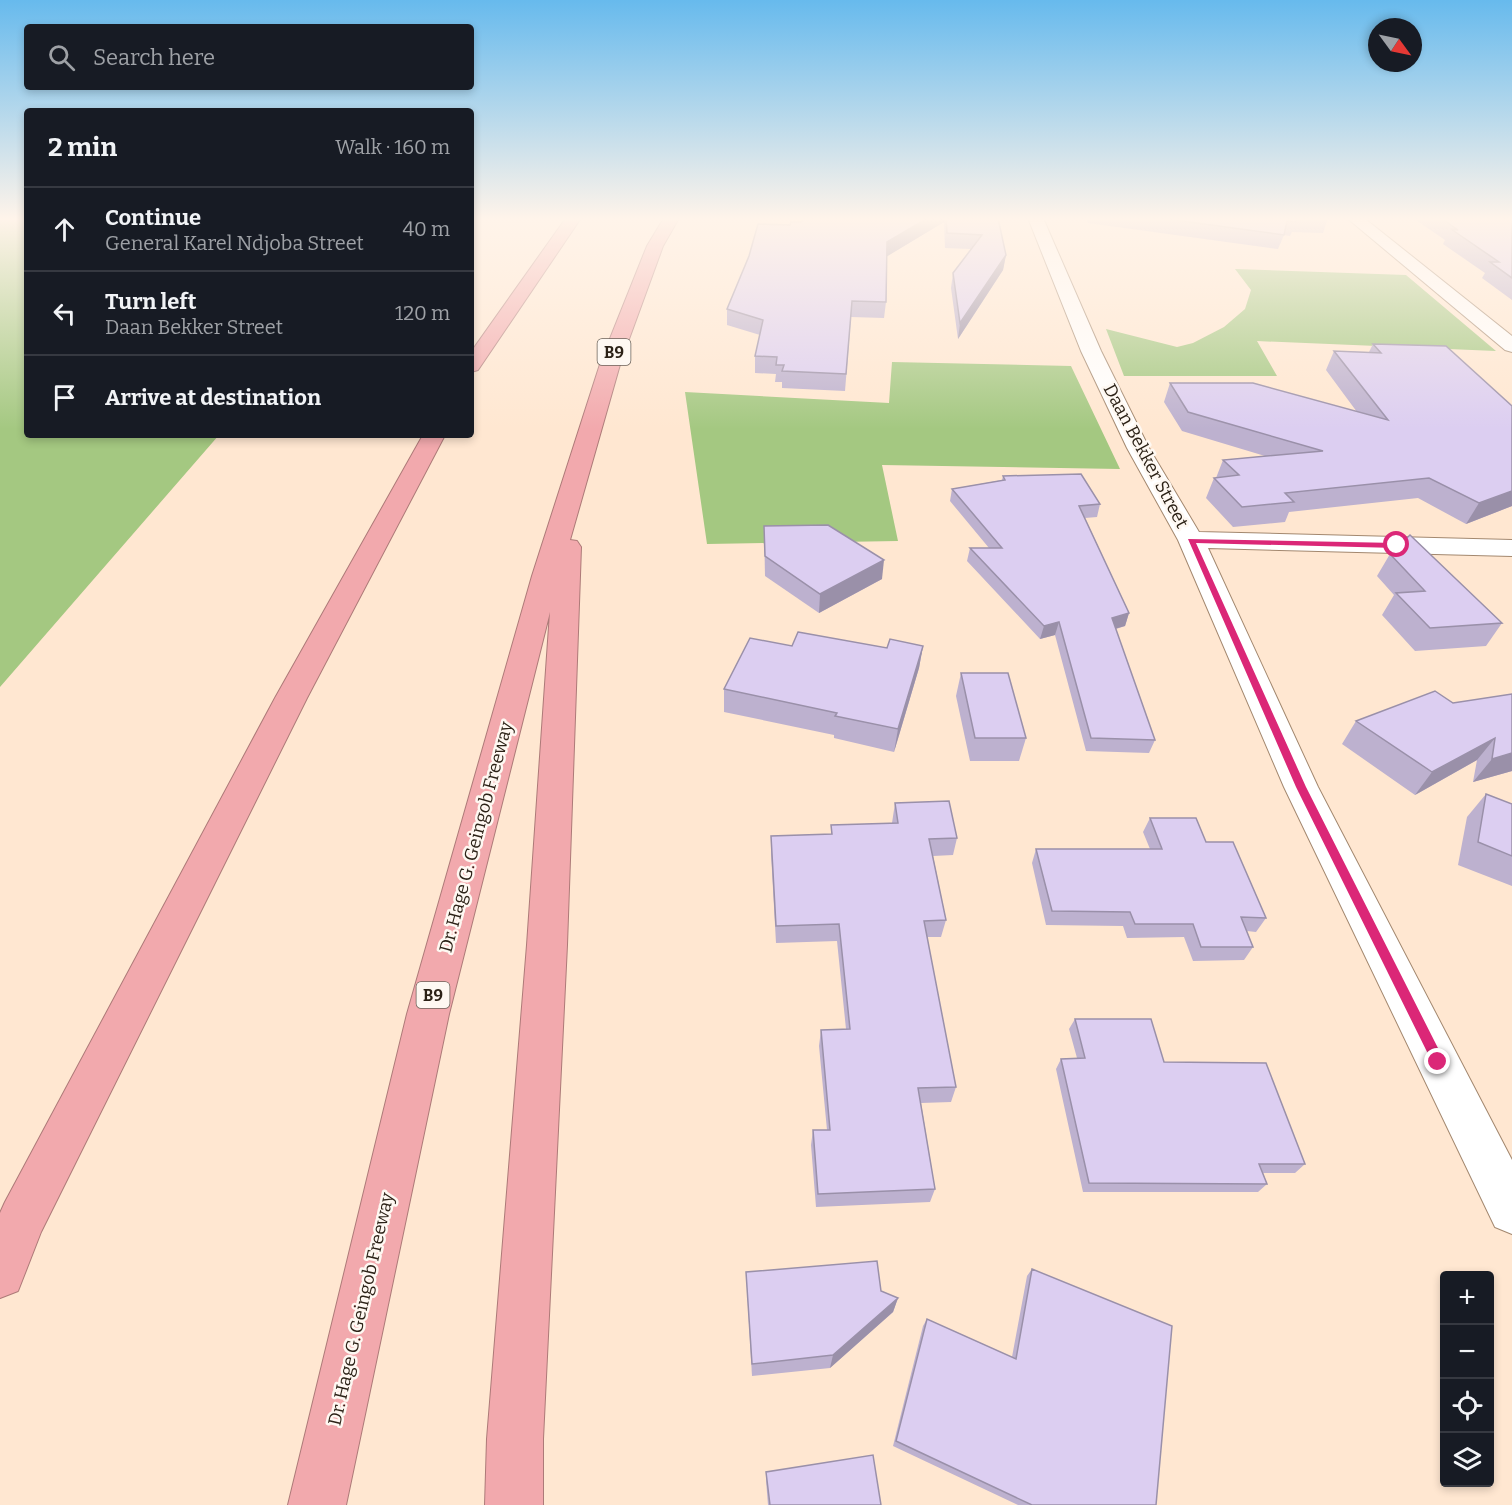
<!DOCTYPE html>
<html lang="en">
<head>
<meta charset="utf-8">
<style>
  :root { --surface:#171b24; --page:#20242c; --text:#f1f3f6; --muted:#9ea1a6; --line:#363941 }
  body { margin:0; font-family:Bitter,serif; background:var(--page); color:var(--text) }
  .controls { position:absolute; right:18px; bottom:18px; display:grid; overflow:hidden; border-radius:6px; box-shadow:0 3px 9px #0003 }
  .controls button { width:54px; height:54px; display:grid; place-items:center; padding:0; border:0; border-bottom:2px solid var(--line); background:var(--surface); color:var(--text); font:30px sans-serif }
  .compass { position:absolute; left:1368px; top:18px; width:54px; height:54px; border-radius:50%; background:var(--surface); box-shadow:0 3px 9px #0003; rotate:123deg }
  .stop { position:absolute; width:18px; height:18px; margin:-14px; border:4px solid #db2777; border-radius:50%; background:#fff }
  .stop.end { background:#db2777; border-color:#fff; box-shadow:0 2px 6px #0008 }
  .list { margin:0; padding:0; list-style:none }
  h2 { display:flex; justify-content:space-between; align-items:center; height:78px; margin:0; padding:0 24px; font-size:26px }
  h2 small { font-size:20px; font-weight:400; color:var(--muted) }
  .list li { display:grid; grid-template-columns:39px 1fr auto; gap:18px; align-items:center; box-sizing:border-box; height:84px; padding:0 24px; border-top:2px solid var(--line) }
  .list b { display:block; font-size:22px; white-space:nowrap }
  .list p { margin:0; font-size:20px; white-space:nowrap; color:var(--muted) }
  .list em { font-size:20px; font-style:normal; color:var(--muted) }
  .icon { flex:none; width:33px; height:33px; fill:none; stroke:currentColor; stroke-width:2; stroke-linecap:round; stroke-linejoin:round }
  .map { position:relative; flex:none; width:1512px; height:1505px; overflow:hidden }
  .search { position:absolute; background:var(--surface); box-shadow:0 3px 9px #0003; left:24px; top:24px; width:450px; height:66px; display:flex; align-items:center; gap:15px; box-sizing:border-box; padding:0 21px; border-radius:6px; color:var(--muted); font-size:22px }
  .panel { position:absolute; background:var(--surface); box-shadow:0 3px 9px #0003; left:24px; top:108px; width:450px; height:330px; border-radius:6px }
  .map>svg:first-child { display:block }
  .green { fill:#a4c881 }
  .lines { fill:none; stroke-linecap:round; stroke-linejoin:round }
  .minor-casing { stroke:#a3886f; stroke-width:2 }
  .tertiary-casing { stroke:#a3886f; stroke-width:2 }
  .motorway-casing { stroke:#ad7a78; stroke-width:2 }
  .minor { fill:#fff; fill-rule:evenodd }
  .tertiary { fill:#fff; fill-rule:evenodd }
  .motorway { fill:#f2a9ad; fill-rule:evenodd }
  .wall { fill:#bdb1cf }
  .shaded-wall { fill:#9a90a9 }
  .building { fill:#dccef1; stroke:#9a90a9; stroke-width:1.5 }
  .route { fill:#db2777 }
  .labels { text-anchor:middle; stroke-width:5; stroke-linejoin:round; paint-order:stroke }
  .shield { fill:#fef8f2; stroke:#6b6259; stroke-width:1.5 }
  .shield-label { font-size:16px; font-weight:bold; fill:#2c2217 }
  .street-label { font-size:18px; fill:#2c2217; stroke:#fef8f2 }
</style>
</head>
<body>
<div class="map">
<svg width="1512" height="1505" viewBox="0 0 1512 1505">
  <rect width="100%" height="100%" fill="#ffe7d1"/>
  <!-- green -->
  <g class="green">
    <polygon points="0,218 27,218 27,435 219,435 0,687"/>
    <polygon points="1235,269 1406,275 1496,351 1257,341 1277,376 1124,376 1106,329 1177,347 1193,343 1224,327 1245,309 1251,290"/>
    <polygon points="892,362 1071,366 1120,469 882,465 898,541 707,544 685,392 889,403"/>
  </g>
  <g class="lines">
    <defs>
      <polygon id="minor" points="1028,218 1043,218 1101,351 1149,448 1199,532 1512,540 1512,556 1208,548 1318,787 1512,1160 1512,1234 1495,1227 1284,787 1178,540 1127,448 1081,351"/>
      <polygon id="tertiary" points="1347,218 1364,218 1512,336 1512,352 1505,350"/>
      <g id="motorway">
        <polygon points="566,218 581,218 478,370 471,372 471,352"/>
        <polygon points="664,218 679,218 663,246 621,361 570,540 577,541 581,547 567,945 543,1439 543,1505 485,1505 487,1439 527,945 550,612 449,1014 346,1505 288,1505 407,1014 532,576 601,361 647,246"/>
        <polygon points="423,435 445,435 307,698 41,1232 18,1291 0,1298 0,1213 5,1202 275,698"/>
      </g>
    </defs>
    <!-- minor casing -->
    <use href="#minor" class="minor-casing"/>
    <!-- tertiary casing -->
    <use href="#tertiary" class="tertiary-casing"/>
    <!-- motorway casing -->
    <use href="#motorway" class="motorway-casing"/>
    <!-- minor -->
    <use href="#minor" class="minor"/>
    <!-- tertiary -->
    <use href="#tertiary" class="tertiary"/>
    <!-- motorway -->
    <use href="#motorway" class="motorway"/>
  </g>
  <!-- wall -->
  <g class="wall">
    <polygon points="803,218 998,218 1006,255 1003,270 958,339 951,288 953,273 971,249 945,248 944,222 887,256 886,302 884,318 851,317 845,391 782,388 782,382 775,382 776,374 755,373 755,356 760,335 727,325 727,309 790,225 801,222"/>
    <polygon points="1086,218 1328,218 1323,233 1292,232 1290,236 1284,235 1278,249 1088,223"/>
    <polygon points="1413,218 1512,218 1512,300 1482,278 1485,273 1443,244 1445,240"/>
    <polygon points="1373,344 1512,506 1466,524 1418,498 1289,512 1285,522 1233,527 1206,498 1214,478 1216,478 1223,460 1265,456 1182,431 1164,402 1170,383 1357,412 1326,370 1334,351 1369,352"/>
    <polygon points="1003,476 1100,504 1097,517 1085,518 1129,613 1125,626 1116,629 1155,740 1149,753 1086,751 1055,635 1040,639 967,561 970,548 989,548 950,501 952,489 1002,480"/>
    <polygon points="764,526 882,579 819,613 765,576"/>
    <polygon points="1390,554 1502,623 1486,646 1415,651 1382,615 1394,595 1377,576"/>
    <polygon points="792,646 887,648 923,646 919,668 894,752 834,738 834,735 724,712 724,689"/>
    <polygon points="961,673 1026,738 1019,761 970,761 956,696"/>
    <polygon points="1512,694 1512,771 1473,782 1477,760 1415,795 1342,744 1356,721 1453,703"/>
    <polygon points="1486,794 1512,804 1512,886 1458,865 1467,817"/>
    <polygon points="895,803 957,838 953,855 933,856 946,920 941,937 927,937 956,1087 951,1102 921,1103 935,1189 930,1202 816,1207 811,1145 813,1130 827,1130 819,1046 821,1030 846,1029 837,941 776,943 771,853 771,836 831,834 831,825 892,823"/>
    <polygon points="1150,818 1206,842 1266,918 1256,932 1247,931 1253,947 1244,960 1193,961 1184,937 1127,938 1123,926 1046,925 1032,863 1036,849 1150,849 1143,832"/>
    <polygon points="1075,1019 1164,1062 1305,1164 1295,1173 1263,1173 1267,1184 1258,1192 1083,1192 1056,1069 1061,1059 1077,1058 1069,1029"/>
    <polygon points="1032,1269 1156,1505 1018,1505 893,1446 923,1326 927,1319 1012,1357 1027,1276"/>
    <polygon points="746,1272 881,1291 898,1298 893,1312 830,1368 752,1376"/>
    <polygon points="766,1472 881,1505 768,1505 766,1480"/>
  </g>
  <!-- shaded-wall -->
  <g class="shaded-wall">
    <polygon points="928,218 944,218 944,222 886,257 887,242"/>
    <polygon points="1006,255 1003,270 958,339 960,323"/>
    <polygon points="1512,491 1512,506 1466,524 1479,503"/>
    <polygon points="884,560 882,579 819,613 820,594"/>
    <polygon points="1129,613 1125,626 1107,631 1112,618"/>
    <polygon points="1059,622 1055,635 1040,639 1044,626"/>
    <polygon points="923,646 919,668 894,752 898,729"/>
    <polygon points="1495,738 1477,760 1415,795 1432,772"/>
    <polygon points="1512,753 1512,771 1473,782 1492,759"/>
    <polygon points="898,1298 893,1312 830,1368 833,1355"/>
  </g>
  <!-- building -->
  <g class="building">
    <polygon points="803,218 928,218 887,242 886,302 852,301 846,374 782,371 784,365 776,365 777,357 755,356 763,320 727,309 749,256 758,224 790,225 791,222 801,222"/>
    <polygon points="946,218 998,218 1006,255 960,323 953,273 982,235 947,233"/>
    <polygon points="1160,218 1296,218 1296,222 1287,221 1284,235"/>
    <polygon points="1441,218 1512,218 1512,278 1490,262 1499,262 1451,229 1458,230"/>
    <polygon points="1373,344 1446,346 1512,406 1512,491 1479,503 1429,478 1285,493 1294,502 1242,507 1214,478 1239,475 1223,460 1323,451 1188,412 1170,383 1253,383 1388,420 1334,351 1381,353"/>
    <polygon points="1081,474 1100,504 1079,506 1129,613 1112,618 1155,740 1091,738 1059,622 1044,626 970,548 1002,548 952,489 1005,480 1003,476"/>
    <polygon points="828,525 884,560 820,594 765,556 764,526"/>
    <polygon points="1410,535 1502,623 1430,628 1396,593 1425,591 1390,554"/>
    <polygon points="798,632 887,648 890,639 923,646 898,729 835,716 837,713 724,689 750,638 792,646"/>
    <polygon points="961,673 1008,673 1026,738 975,738"/>
    <polygon points="1435,691 1453,703 1512,694 1512,753 1492,759 1495,738 1432,772 1356,721"/>
    <polygon points="1486,794 1512,804 1512,856 1478,842"/>
    <polygon points="949,801 957,838 929,839 946,920 924,921 956,1087 918,1088 935,1189 818,1194 813,1130 830,1130 821,1030 850,1029 839,924 776,926 771,836 832,834 831,825 898,823 895,803"/>
    <polygon points="1150,818 1196,818 1206,842 1233,842 1266,918 1241,917 1253,947 1201,947 1193,924 1135,924 1130,912 1052,911 1036,849 1162,849"/>
    <polygon points="1075,1019 1151,1019 1164,1062 1266,1063 1305,1164 1259,1164 1267,1184 1089,1183 1061,1059 1085,1058"/>
    <polygon points="877,1261 881,1291 898,1298 833,1355 752,1364 746,1272"/>
    <polygon points="1032,1269 1172,1326 1156,1505 1032,1505 896,1441 927,1319 1016,1359"/>
    <polygon points="873,1455 881,1505 770,1505 766,1472"/>
  </g>
  <!-- sky -->
  <linearGradient id="sky" x2="0" y2="1"><stop stop-color="#67baed"/><stop offset="0.51" stop-color="#fff4ea"/><stop offset="1" stop-color="#fff4ea" stop-opacity="0"/></linearGradient>
  <rect width="1512" height="429" fill="url(#sky)"/>
  <!-- route -->
  <polygon class="route" points="1188,539 1397,543 1401,545 1397,548 1196,543 1306,787 1443,1058 1443,1066 1434,1066 1296,787"/>
  <g class="labels">
    <!-- shield labels -->
    <g class="shield">
      <rect x="597.5" y="339" width="33" height="26" rx="4.5"/>
      <rect x="416.5" y="982" width="33" height="26" rx="4.5"/>
    </g>
    <g class="shield-label">
      <text x="614" y="358">B9</text>
      <text x="433" y="1001">B9</text>
    </g>
    <!-- street labels -->
    <g class="street-label">
      <text transform="translate(1146 456) rotate(62)" y="6">Daan Bekker Street</text>
      <text transform="translate(476 837) rotate(-75)" y="6">Dr. Hage G. Geingob Freeway</text>
      <text transform="translate(361 1309) rotate(-77)" y="6">Dr. Hage G. Geingob Freeway</text>
    </g>
  </g>
</svg>
<div class="controls">
<button>+</button>
<button>−</button>
<button><svg class="icon" aria-label="locate" viewBox="0 0 24 24"><circle cx="12" cy="12" r="6"/><path d="M12 2v4M12 18v4M2 12h4M18 12h4"/></svg></button>
<button><svg class="icon" aria-label="layers" viewBox="0 0 24 24"><path d="M12 4l9 5-9 5-9-5zM3 14l9 5 9-5"/></svg></button>
</div>
<svg class="compass" viewBox="-18 -18 36 36"><path d="M0-13l5 13h-10z" fill="#e53935"/><path d="M0 13l5-13h-10z" fill="#9ea1a6"/></svg>
<div class="stop" style="left:1397px;top:545px"></div>
<div class="stop end" style="left:1438px;top:1062px"></div>
<div class="search"><svg class="icon" aria-label="search" viewBox="0 0 24 24"><circle cx="10" cy="10" r="6"/><path d="M15 15l6 6"/></svg>Search here</div>
<section class="panel">
<h2>2 min<small>Walk · 160 m</small></h2>
<ul class="list">
<li><svg class="icon" aria-label="ahead" viewBox="0 0 24 24"><path d="M12 20V5M6 11l6-6 6 6"/></svg><div><b>Continue</b><p>General Karel Ndjoba Street</p></div><em>40 m</em></li>
<li><svg class="icon" aria-label="left" viewBox="0 0 24 24"><path d="M17 20v-9H6M10 6l-5 5 5 5"/></svg><div><b>Turn left</b><p>Daan Bekker Street</p></div><em>120 m</em></li>
<li><svg class="icon" aria-label="arrive" viewBox="0 0 24 24"><path d="M6 21V4h12l-3 4 3 4H6"/></svg><div><b>Arrive at destination</b></div></li>
</ul>
</section>
</div>
</body>
</html>
